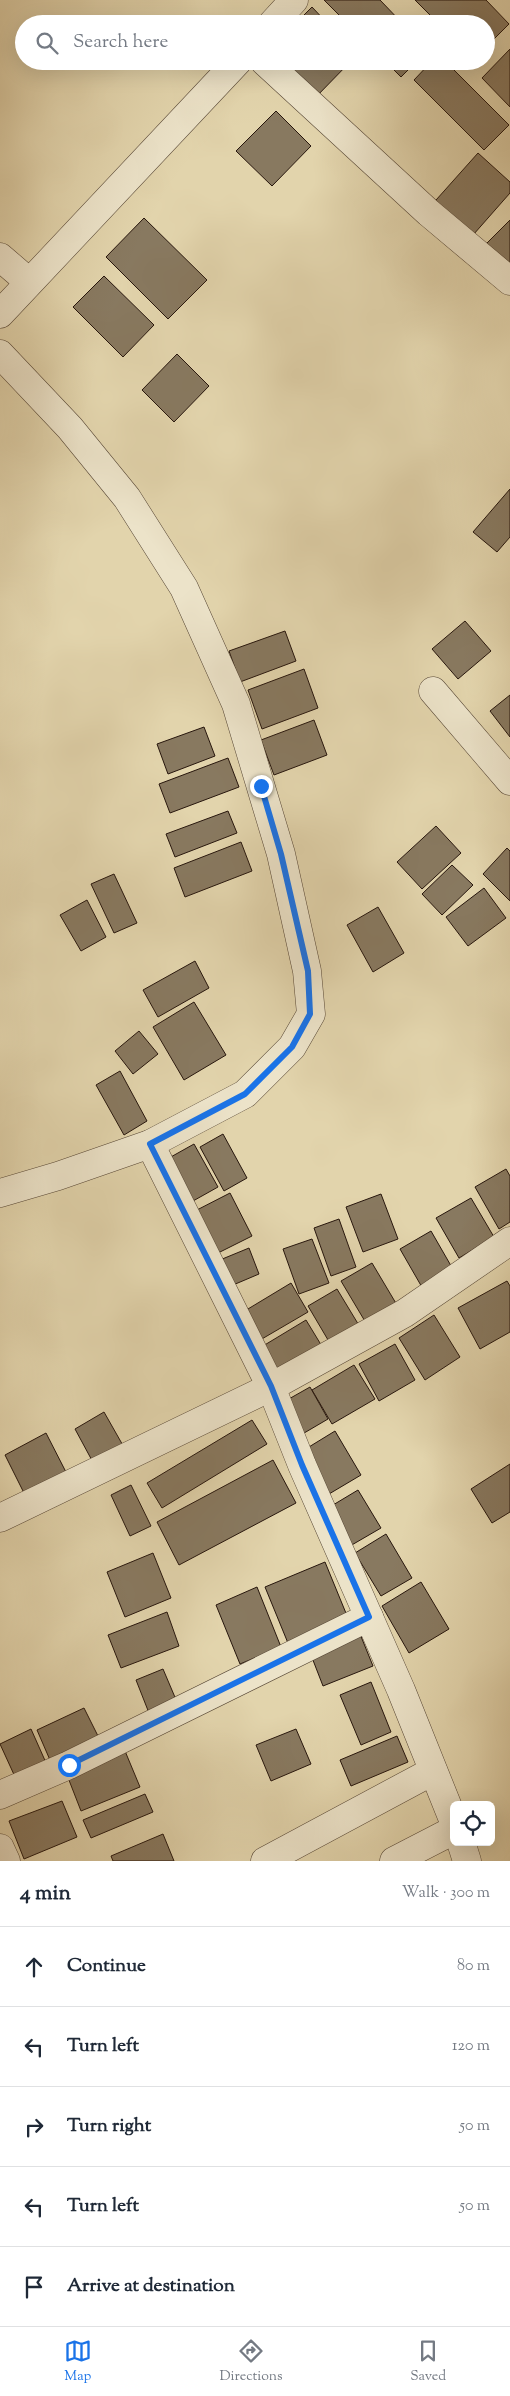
<!DOCTYPE html>
<html lang="en">
<head>
<meta charset="utf-8">
<style>
  :root { --surface:#fff; --page:#f2f2f3; --text:#1f2937; --muted:#747a83; --line:#e0e1e3; --accent:#1a73e8 }
  body { margin:0; font-family:"Sorts Mill Goudy",serif; background:var(--page); color:var(--text) }
  .controls { position:absolute; right:15px; bottom:15px; display:grid; overflow:hidden; border-radius:8px; box-shadow:0 5px 20px #0002 }
  .controls button { width:45px; height:45px; display:grid; place-items:center; padding:0; border:0; border-bottom:1px solid var(--line); background:var(--surface); color:var(--text); font:25px sans-serif }
  .stop { position:absolute; width:15px; height:15px; margin:-11px; border:4px solid #1a73e8; border-radius:50%; background:#fff }
  .stop.end { background:#1a73e8; border-color:#fff; box-shadow:0 1px 5px #0008 }
  .list { margin:0; padding:0; list-style:none }
  h2 { display:flex; justify-content:space-between; align-items:center; height:65px; margin:0; padding:0 20px; font-size:21px }
  h2 small { font-size:16px; font-weight:400; color:var(--muted) }
  .list li { display:grid; grid-template-columns:32px 1fr auto; gap:15px; align-items:center; box-sizing:border-box; height:80px; padding:0 20px; border-top:1px solid var(--line) }
  .list b { display:block; font-size:19px; white-space:nowrap }
  .list em { font-size:16px; font-style:normal; color:var(--muted) }
  .icon { flex:none; width:28px; height:28px; fill:none; stroke:currentColor; stroke-width:2; stroke-linecap:round; stroke-linejoin:round }
  .map { position:relative; flex:none; width:510px; height:1861px; overflow:hidden }
  .search { position:absolute; background:var(--surface); box-shadow:0 5px 20px #0002; left:15px; right:15px; top:15px; height:55px; display:flex; align-items:center; gap:12px; box-sizing:border-box; padding:0 18px; border-radius:28px; color:var(--muted); font-size:19px }
  .sheet { height:465px; background:var(--surface) }
  nav { display:flex; justify-content:space-around; align-items:center; box-sizing:border-box; height:70px; border-top:1px solid var(--line); background:var(--surface); font-size:14px; color:var(--muted) }
  nav a { display:grid; justify-items:center; gap:2px }
  nav .on { color:var(--accent) }
  .map>svg:first-child { display:block }
  .building { fill:#887960; stroke:#27160d }
  .lines { fill:none; stroke-linecap:round; stroke-linejoin:round }
  .minor-casing { stroke:#564635; stroke-width:29 }
  .minor { stroke:#ece3c9; stroke-width:28 }
  .route { stroke:#1a73e8; stroke-width:6 }
</style>
</head>
<body>
<div class="map">
<svg width="510" height="1861" viewBox="0 0 510 1861">
  <rect width="100%" height="100%" fill="#e2d4ac"/>
  <filter id="stains"><feTurbulence type="fractalNoise" baseFrequency=".004" numOctaves="4"/><feColorMatrix values="0 0 0 0 .2 0 0 0 0 .09 0 0 0 0 .02 0 0 0 .5 -.17"/></filter>
  <radialGradient id="worn" r=".72"><stop offset=".6" stop-color="#630" stop-opacity="0"/><stop offset="1" stop-color="#630" stop-opacity=".3"/></radialGradient>
  <!-- building -->
  <g class="building">
    <polygon points="324,0 380,0 403,24 348,24"/>
    <polygon points="415,0 486,0 509,24 486,47 486,24 439,24"/>
    <polygon points="312,7 328,24 295,24"/>
    <polygon points="510,49 510,107 482,78"/>
    <polygon points="274,61 351,61 313,100"/>
    <polygon points="385,61 417,61 401,77"/>
    <polygon points="432,61 445,61 509,125 484,150 414,80"/>
    <polygon points="276,111 311,146 272,186 236,151"/>
    <polygon points="478,153 510,182 510,193 466,243 428,209"/>
    <polygon points="144,218 207,280 168,319 106,257"/>
    <polygon points="510,220 510,269 486,244"/>
    <polygon points="104,276 154,325 123,357 73,307"/>
    <polygon points="177,354 209,386 174,422 142,390"/>
    <polygon points="510,489 510,537 497,552 473,532"/>
    <polygon points="465,621 491,651 458,679 432,649"/>
    <polygon points="285,631 296,661 240,682 229,651"/>
    <polygon points="304,669 318,708 262,729 248,690"/>
    <polygon points="510,695 510,737 490,711"/>
    <polygon points="314,720 327,755 274,775 261,740"/>
    <polygon points="204,727 215,756 168,774 157,744"/>
    <polygon points="228,758 239,787 170,813 159,784"/>
    <polygon points="228,811 237,833 175,857 166,834"/>
    <polygon points="436,826 461,853 422,889 397,862"/>
    <polygon points="241,842 252,871 185,897 174,868"/>
    <polygon points="507,848 510,851 510,901 483,874"/>
    <polygon points="452,865 473,885 442,915 422,894"/>
    <polygon points="114,874 137,923 114,933 91,884"/>
    <polygon points="484,888 506,918 468,946 446,917"/>
    <polygon points="87,900 106,937 81,951 60,915"/>
    <polygon points="378,907 404,953 373,972 347,925"/>
    <polygon points="195,961 209,988 158,1017 143,990"/>
    <polygon points="194,1002 226,1055 184,1080 153,1027"/>
    <polygon points="139,1031 158,1054 133,1074 115,1051"/>
    <polygon points="120,1071 147,1121 124,1135 96,1085"/>
    <polygon points="223,1134 247,1178 224,1191 200,1147"/>
    <polygon points="194,1144 218,1187 193,1201 169,1158"/>
    <polygon points="506,1169 510,1176 510,1222 499,1229 475,1187"/>
    <polygon points="230,1193 252,1236 214,1255 193,1212"/>
    <polygon points="381,1194 398,1239 363,1252 346,1207"/>
    <polygon points="471,1198 494,1237 459,1258 436,1218"/>
    <polygon points="339,1219 356,1267 331,1276 314,1228"/>
    <polygon points="431,1231 454,1271 423,1289 400,1249"/>
    <polygon points="312,1239 329,1283 299,1294 283,1249"/>
    <polygon points="249,1248 259,1274 226,1288 215,1262"/>
    <polygon points="372,1263 397,1305 366,1323 341,1281"/>
    <polygon points="507,1281 510,1286 510,1332 480,1349 458,1308"/>
    <polygon points="291,1283 308,1312 255,1343 238,1315"/>
    <polygon points="337,1289 360,1327 331,1345 308,1306"/>
    <polygon points="434,1315 460,1357 425,1380 399,1338"/>
    <polygon points="306,1320 323,1348 274,1377 258,1349"/>
    <polygon points="395,1344 415,1380 379,1401 359,1364"/>
    <polygon points="354,1365 375,1399 332,1424 312,1390"/>
    <polygon points="310,1387 328,1419 299,1436 280,1404"/>
    <polygon points="104,1412 125,1449 95,1466 75,1429"/>
    <polygon points="252,1420 267,1444 162,1508 147,1483"/>
    <polygon points="335,1431 361,1475 329,1494 304,1450"/>
    <polygon points="46,1433 68,1476 26,1497 5,1455"/>
    <polygon points="273,1460 296,1503 179,1565 157,1522"/>
    <polygon points="510,1464 510,1512 492,1523 471,1489"/>
    <polygon points="131,1485 151,1526 130,1536 111,1495"/>
    <polygon points="358,1490 381,1528 350,1546 328,1508"/>
    <polygon points="386,1534 412,1578 381,1596 355,1553"/>
    <polygon points="153,1553 171,1598 125,1617 107,1572"/>
    <polygon points="325,1562 350,1623 290,1648 265,1587"/>
    <polygon points="421,1582 449,1629 409,1653 382,1606"/>
    <polygon points="257,1587 281,1647 240,1664 216,1605"/>
    <polygon points="167,1612 179,1646 121,1668 108,1635"/>
    <polygon points="360,1634 373,1666 323,1686 311,1655"/>
    <polygon points="163,1669 177,1702 149,1713 136,1680"/>
    <polygon points="371,1682 391,1732 361,1745 340,1695"/>
    <polygon points="84,1708 102,1744 53,1767 37,1730"/>
    <polygon points="31,1729 47,1765 16,1779 0,1744"/>
    <polygon points="296,1729 311,1764 271,1781 256,1745"/>
    <polygon points="397,1736 408,1762 351,1786 340,1760"/>
    <polygon points="125,1751 140,1787 81,1811 67,1775"/>
    <polygon points="145,1794 153,1812 91,1838 83,1820"/>
    <polygon points="62,1801 77,1837 24,1859 9,1821"/>
    <polygon points="163,1834 174,1861 113,1861 111,1856"/>
  </g>
  <g class="lines">
    <defs>
      <g id="minor">
        <polyline points="272,24 294,0"/>
        <polyline points="264,61 429,213 510,281"/>
        <polyline points="0,257 29,282"/>
        <polyline points="0,314 238,61"/>
        <polyline points="0,354 70,428 127,498 184,588 236,704 281,854 307,971 311,1014 292,1047 245,1094 150,1144 58,1176 0,1193"/>
        <polyline points="433,691 510,781"/>
        <polyline points="150,1144 271,1387 302,1465 401,1690 454,1822"/>
        <polyline points="0,1518 271,1387 405,1313 510,1241"/>
        <polyline points="0,1795 69,1765 369,1617"/>
        <polyline points="461,1842 467,1861"/>
        <polyline points="0,1848 6,1861"/>
        <polyline points="265,1861 433,1771"/>
        <polyline points="394,1861 454,1830"/>
      </g>
    </defs>
    <!-- minor casing -->
    <use href="#minor" class="minor-casing"/>
    <!-- minor -->
    <use href="#minor" class="minor"/>
  </g>
  <g class="lines">
    <!-- route -->
    <polyline class="route" points="69,1765 369,1617 302,1465 271,1386 150,1144 245,1094 292,1047 310,1014 308,971 281,854 261,786"/>
  </g>
  <rect width="100%" height="100%" filter="url(#stains)"/>
  <rect width="100%" height="100%" fill="url(#worn)"/>
</svg>
<div class="controls">
<button><svg class="icon" aria-label="locate" viewBox="0 0 24 24"><circle cx="12" cy="12" r="6"/><path d="M12 2v4M12 18v4M2 12h4M18 12h4"/></svg></button>
</div>
<div class="stop" style="left:69px;top:1765px"></div>
<div class="stop end" style="left:261px;top:786px"></div>
<div class="search"><svg class="icon" aria-label="search" viewBox="0 0 24 24"><circle cx="10" cy="10" r="6"/><path d="M15 15l6 6"/></svg>Search here</div>
</div>
<section class="sheet">
<h2>4 min<small>Walk · 300 m</small></h2>
<ul class="list">
<li><svg class="icon" aria-label="ahead" viewBox="0 0 24 24"><path d="M12 20V5M6 11l6-6 6 6"/></svg><div><b>Continue</b></div><em>80 m</em></li>
<li><svg class="icon" aria-label="left" viewBox="0 0 24 24"><path d="M17 20v-9H6M10 6l-5 5 5 5"/></svg><div><b>Turn left</b></div><em>120 m</em></li>
<li><svg class="icon" aria-label="right" viewBox="0 0 24 24"><path d="M7 20v-9h11M14 6l5 5-5 5"/></svg><div><b>Turn right</b></div><em>50 m</em></li>
<li><svg class="icon" aria-label="left" viewBox="0 0 24 24"><path d="M17 20v-9H6M10 6l-5 5 5 5"/></svg><div><b>Turn left</b></div><em>50 m</em></li>
<li><svg class="icon" aria-label="arrive" viewBox="0 0 24 24"><path d="M6 21V4h12l-3 4 3 4H6"/></svg><div><b>Arrive at destination</b></div></li>
</ul>
</section>
<nav>
<a class="on"><svg class="icon" aria-label="map" viewBox="0 0 24 24"><path d="M3 6l6-2 6 2 6-2v14l-6 2-6-2-6 2zM9 4v14M15 6v14"/></svg>Map</a>
<a><svg class="icon" aria-label="directions" viewBox="0 0 24 24"><path d="M12 3l9 9-9 9-9-9zM9 14v-3h6M13 9l2 2-2 2"/></svg>Directions</a>
<a><svg class="icon" aria-label="saved" viewBox="0 0 24 24"><path d="M7 4h10v16l-5-4-5 4z"/></svg>Saved</a>
</nav>
</body>
</html>
